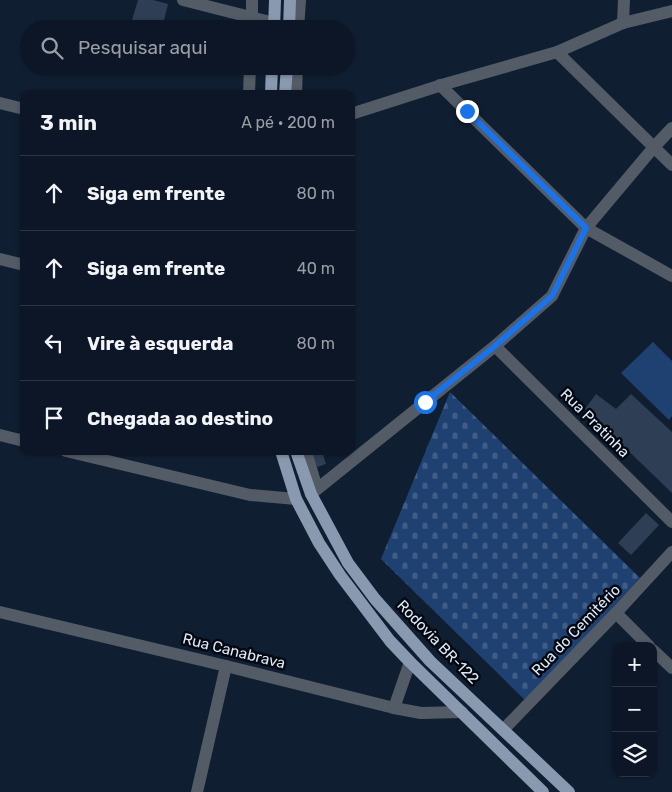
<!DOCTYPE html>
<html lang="pt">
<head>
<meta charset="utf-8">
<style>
  :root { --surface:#0c1626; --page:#1a2332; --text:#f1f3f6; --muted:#9a9fa7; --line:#2c3543 }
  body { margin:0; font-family:Rubik,sans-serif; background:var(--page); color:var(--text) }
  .controls { position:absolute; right:15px; bottom:15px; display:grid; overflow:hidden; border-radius:10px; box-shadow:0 1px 4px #0004 }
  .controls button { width:45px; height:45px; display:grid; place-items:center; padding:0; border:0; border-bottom:1px solid var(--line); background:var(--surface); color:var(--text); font:25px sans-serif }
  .stop { position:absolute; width:15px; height:15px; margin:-11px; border:4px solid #1a73e8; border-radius:50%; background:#fff }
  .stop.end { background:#1a73e8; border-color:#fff; box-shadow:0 1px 5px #0008 }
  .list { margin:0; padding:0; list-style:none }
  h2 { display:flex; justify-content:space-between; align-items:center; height:65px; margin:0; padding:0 20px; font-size:21px }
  h2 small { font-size:16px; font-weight:400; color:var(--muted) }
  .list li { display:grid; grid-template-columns:32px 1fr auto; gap:15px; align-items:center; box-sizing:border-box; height:75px; padding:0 20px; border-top:1px solid var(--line) }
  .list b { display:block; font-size:19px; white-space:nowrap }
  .list em { font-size:16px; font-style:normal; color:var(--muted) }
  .icon { flex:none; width:28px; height:28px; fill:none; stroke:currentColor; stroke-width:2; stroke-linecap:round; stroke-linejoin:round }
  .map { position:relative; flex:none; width:672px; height:792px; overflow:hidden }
  .search { position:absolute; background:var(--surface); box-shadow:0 1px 4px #0004; left:20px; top:20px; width:335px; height:55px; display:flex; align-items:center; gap:12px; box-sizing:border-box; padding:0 18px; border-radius:28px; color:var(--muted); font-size:19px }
  .panel { position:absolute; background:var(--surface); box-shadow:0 1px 4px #0004; left:20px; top:90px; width:335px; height:365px; border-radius:10px }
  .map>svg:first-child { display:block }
  .cemetery { fill:url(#cemetery-stones) }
  .park { fill:#1f4172 }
  .building { fill:#2e3e54 }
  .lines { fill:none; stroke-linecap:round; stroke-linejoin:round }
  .minor { stroke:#535b66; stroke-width:12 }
  .major { stroke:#8999af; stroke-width:12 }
  .route { stroke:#1a73e8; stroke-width:6 }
  .labels { text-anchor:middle; stroke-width:5; stroke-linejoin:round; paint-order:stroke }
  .street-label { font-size:15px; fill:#e0eaf9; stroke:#040811 }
</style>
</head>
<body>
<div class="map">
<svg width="672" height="792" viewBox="0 0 672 792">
  <defs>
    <pattern id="cemetery-stones" width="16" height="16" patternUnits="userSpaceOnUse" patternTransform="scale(1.25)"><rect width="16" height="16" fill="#1f4172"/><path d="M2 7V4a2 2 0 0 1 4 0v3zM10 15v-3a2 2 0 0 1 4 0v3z" fill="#3f5d87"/></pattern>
  </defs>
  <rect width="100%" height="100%" fill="#101e32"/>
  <!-- cemetery -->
  <polygon class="cemetery" points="450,392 640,578 527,702 381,559"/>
  <!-- park -->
  <polygon class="park" points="653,342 672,361 672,416 669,420 621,373"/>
  <!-- building -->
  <g class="building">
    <polygon points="138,0 153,0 168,4 162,28 132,20"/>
    <polygon points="596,394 616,409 631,394 672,432 672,493 585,409"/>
    <polygon points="312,451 322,451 326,464 317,467"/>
    <polygon points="646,513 659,525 631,555 618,543"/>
  </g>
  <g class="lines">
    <!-- minor -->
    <g class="minor">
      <polyline points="183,0 274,23"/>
      <polyline points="623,23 624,0"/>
      <polyline points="252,29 252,0"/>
      <polyline points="298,29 300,0"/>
      <polyline points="557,52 672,165"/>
      <polyline points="440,85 586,228 672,276"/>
      <polyline points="249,94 250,66"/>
      <polyline points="296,94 297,66"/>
      <polyline points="0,103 24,109"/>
      <polyline points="351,114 445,84 557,52 623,23 672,11"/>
      <polyline points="0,259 24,265"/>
      <polyline points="495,346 672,522"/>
      <polyline points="0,435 24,441"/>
      <polyline points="66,451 250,495 296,499"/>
      <polyline points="306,451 317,489"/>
      <polyline points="311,494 495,346 552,296 586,228 654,147 672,128"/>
      <polyline points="0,612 226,666 394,708 421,713 462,712"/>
      <polyline points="616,613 649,646"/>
      <polyline points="653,650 672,668"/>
      <polyline points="394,708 410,662"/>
      <polyline points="503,730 616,613 672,552"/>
      <polyline points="197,792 226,666"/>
    </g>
    <!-- major -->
    <g class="major">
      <polyline points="274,29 275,0"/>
      <polyline points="289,29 290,0"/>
      <polyline points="271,94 272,66"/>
      <polyline points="285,94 287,66"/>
      <polyline points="281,451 296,499 319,543 340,575 390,641 410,662 543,792"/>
      <polyline points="296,451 311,494 348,563 375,599 430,661 569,792"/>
    </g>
  </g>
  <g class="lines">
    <!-- route -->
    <polyline class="route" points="425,402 495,346 552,296 586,228 467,111"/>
  </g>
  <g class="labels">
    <!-- street labels -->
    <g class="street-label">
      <text transform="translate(595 423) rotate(45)" y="5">Rua Pratinha</text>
      <text transform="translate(576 630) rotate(-46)" y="5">Rua do Cemitério</text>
      <text transform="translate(438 642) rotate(46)" y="5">Rodovia BR-122</text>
      <text transform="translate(234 651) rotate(14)" y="5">Rua Canabrava</text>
    </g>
  </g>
</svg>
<div class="controls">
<button>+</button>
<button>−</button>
<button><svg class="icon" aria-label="layers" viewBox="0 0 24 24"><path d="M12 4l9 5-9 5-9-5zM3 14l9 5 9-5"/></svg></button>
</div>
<div class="stop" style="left:425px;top:402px"></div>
<div class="stop end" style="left:467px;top:111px"></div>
<div class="search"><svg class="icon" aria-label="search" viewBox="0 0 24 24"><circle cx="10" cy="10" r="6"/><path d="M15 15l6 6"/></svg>Pesquisar aqui</div>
<section class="panel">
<h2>3 min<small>A pé · 200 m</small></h2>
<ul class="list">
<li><svg class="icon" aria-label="ahead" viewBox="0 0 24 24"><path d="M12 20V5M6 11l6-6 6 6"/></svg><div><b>Siga em frente</b></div><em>80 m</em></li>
<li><svg class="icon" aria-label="ahead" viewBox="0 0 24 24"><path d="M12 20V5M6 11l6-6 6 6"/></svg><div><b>Siga em frente</b></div><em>40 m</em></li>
<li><svg class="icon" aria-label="left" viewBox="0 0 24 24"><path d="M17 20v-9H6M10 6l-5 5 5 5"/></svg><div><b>Vire à esquerda</b></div><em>80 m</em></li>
<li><svg class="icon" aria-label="arrive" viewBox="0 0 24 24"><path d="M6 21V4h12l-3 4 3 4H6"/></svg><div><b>Chegada ao destino</b></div></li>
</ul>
</section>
</div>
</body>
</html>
